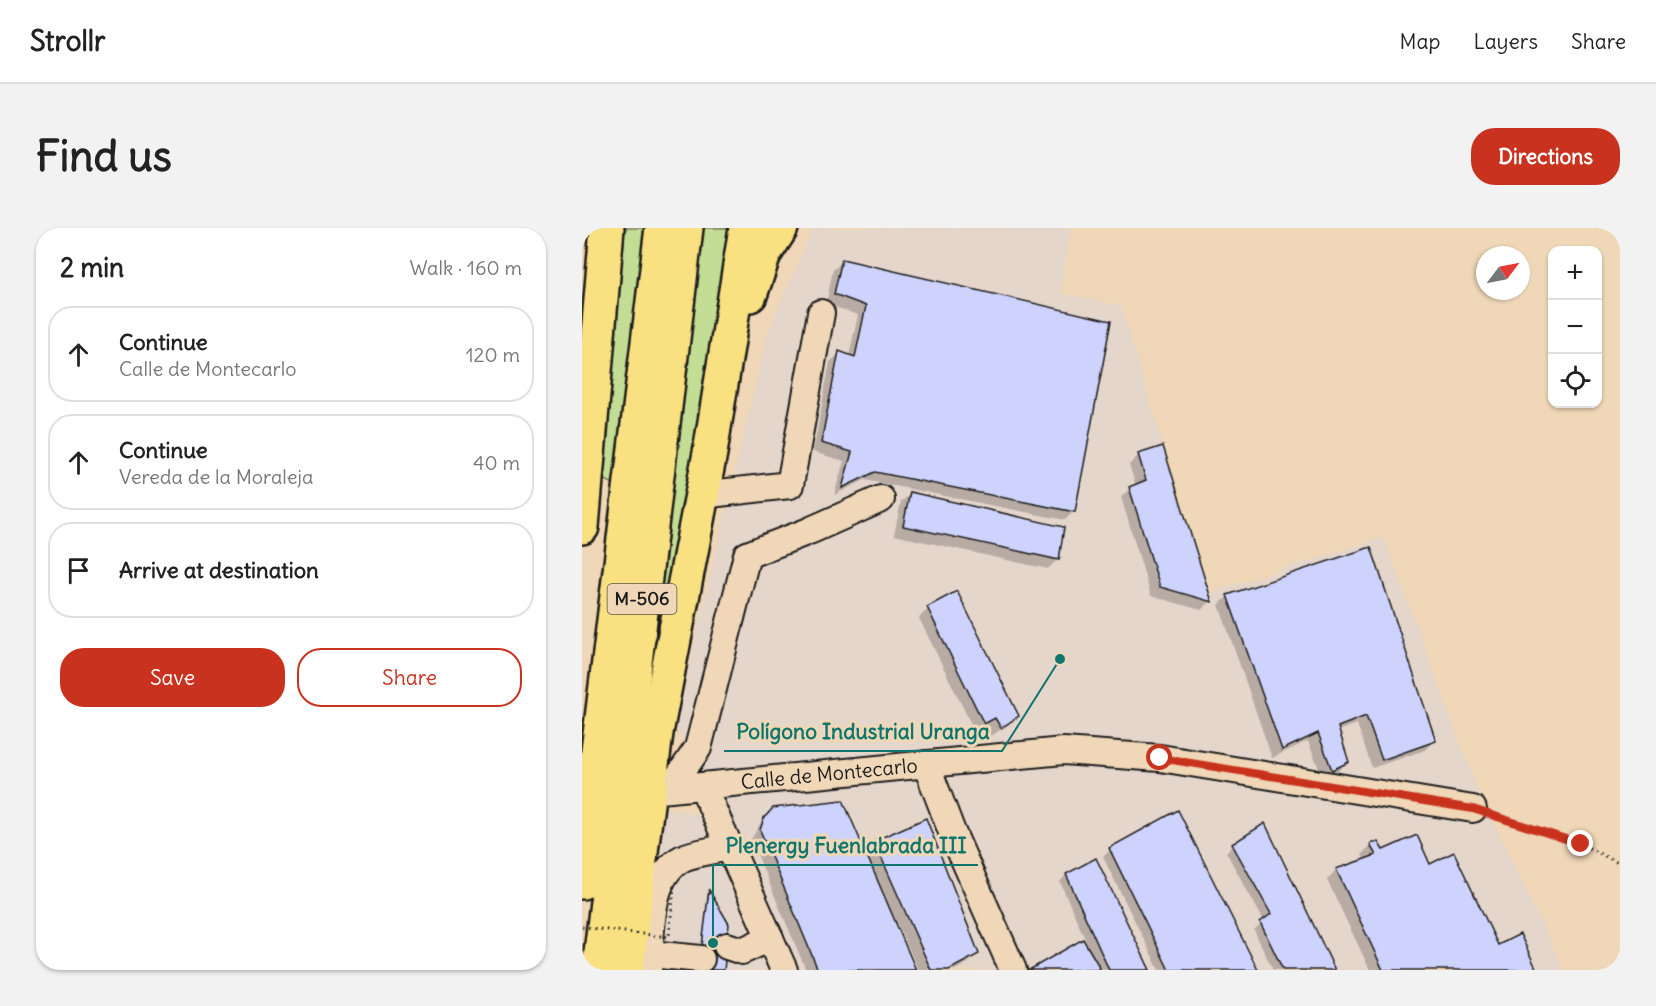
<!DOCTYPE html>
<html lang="en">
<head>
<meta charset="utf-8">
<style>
  :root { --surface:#fff; --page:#f2f2f2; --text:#222; --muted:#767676; --line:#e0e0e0; --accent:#c8321e }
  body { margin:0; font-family:Delius,sans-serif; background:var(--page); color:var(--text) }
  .controls { position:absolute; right:18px; top:18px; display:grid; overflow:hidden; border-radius:12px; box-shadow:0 2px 4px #0004 }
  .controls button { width:54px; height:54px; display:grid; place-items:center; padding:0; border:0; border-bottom:2px solid var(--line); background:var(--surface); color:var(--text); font:30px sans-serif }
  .compass { position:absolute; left:894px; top:18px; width:54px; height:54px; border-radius:50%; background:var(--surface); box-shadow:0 2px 4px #0004; rotate:58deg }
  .stop { position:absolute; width:18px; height:18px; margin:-14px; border:4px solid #c8321e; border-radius:50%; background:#fff }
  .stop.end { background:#c8321e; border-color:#fff; box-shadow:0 2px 6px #0008 }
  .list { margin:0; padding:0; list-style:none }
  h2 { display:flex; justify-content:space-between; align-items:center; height:78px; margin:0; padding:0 24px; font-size:26px }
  h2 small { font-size:20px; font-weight:400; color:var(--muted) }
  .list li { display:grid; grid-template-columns:39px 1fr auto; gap:18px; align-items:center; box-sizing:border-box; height:96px; margin:0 12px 12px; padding:0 12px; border:2px solid var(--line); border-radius:24px }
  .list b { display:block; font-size:22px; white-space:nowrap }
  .list p { margin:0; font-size:20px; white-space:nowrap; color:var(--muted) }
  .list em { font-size:20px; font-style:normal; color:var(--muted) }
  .actions { display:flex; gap:12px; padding:18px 24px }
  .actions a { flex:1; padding:14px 0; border:2px solid var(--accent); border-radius:24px; text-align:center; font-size:21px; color:var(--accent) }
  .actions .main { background:var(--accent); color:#fff }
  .icon { flex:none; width:33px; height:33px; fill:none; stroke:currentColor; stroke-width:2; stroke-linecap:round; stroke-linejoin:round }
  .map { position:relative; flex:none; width:1038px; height:742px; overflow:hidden; border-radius:24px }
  header { display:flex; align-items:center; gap:36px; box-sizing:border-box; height:84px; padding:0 30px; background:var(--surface); border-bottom:2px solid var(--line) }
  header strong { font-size:28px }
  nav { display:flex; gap:33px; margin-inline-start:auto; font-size:21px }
  .intro { display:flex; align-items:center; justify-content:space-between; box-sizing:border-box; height:144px; padding:0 36px }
  h1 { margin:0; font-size:42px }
  .button { padding:15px 27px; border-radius:24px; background:var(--accent); color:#fff; font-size:21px; font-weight:700 }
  main { display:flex; gap:36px; padding:0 36px }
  aside { flex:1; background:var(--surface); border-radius:24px; box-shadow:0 2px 4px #0004 }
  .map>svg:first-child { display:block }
  .built { fill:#e5d6cc }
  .green { fill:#c3dd94; stroke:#707c58; stroke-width:1.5 }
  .shadow { fill:#0003 }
  .building { fill:#cdd3fc; stroke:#1c1c1c; stroke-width:1.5 }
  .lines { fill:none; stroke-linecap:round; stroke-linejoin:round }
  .minor-casing { stroke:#1c1c1c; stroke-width:30 }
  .highway-casing { stroke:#1c1c1c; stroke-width:38 }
  .path { stroke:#1c1c1c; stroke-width:3; stroke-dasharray:1.5 4.5; stroke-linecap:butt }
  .minor { stroke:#efd7b7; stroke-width:26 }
  .highway { stroke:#f9e181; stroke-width:33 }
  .path-bridge { stroke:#1c1c1c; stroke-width:3; stroke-dasharray:1.5 4.5; stroke-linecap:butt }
  .route { stroke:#c8321e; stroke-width:8 }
  .labels { text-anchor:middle; stroke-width:6; stroke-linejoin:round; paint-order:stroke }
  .shield { fill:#efd7b7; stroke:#5b544a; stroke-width:1.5 }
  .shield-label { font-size:18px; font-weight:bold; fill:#1c1c1c }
  .street-label { font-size:20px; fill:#1c1c1c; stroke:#efd7b7 }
  .leader { fill:none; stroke:#0f766e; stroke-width:2 }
  .callout-dot { fill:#0f766e; stroke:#efd7b7; stroke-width:2 }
  .callout-label { font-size:21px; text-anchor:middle; font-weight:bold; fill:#0f766e; stroke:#efd7b7; stroke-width:6; stroke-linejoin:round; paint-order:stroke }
</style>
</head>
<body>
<header>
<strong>Strollr</strong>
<nav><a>Map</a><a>Layers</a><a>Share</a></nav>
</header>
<div class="intro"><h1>Find us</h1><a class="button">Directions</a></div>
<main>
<aside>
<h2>2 min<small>Walk · 160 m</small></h2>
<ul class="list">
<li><svg class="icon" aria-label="ahead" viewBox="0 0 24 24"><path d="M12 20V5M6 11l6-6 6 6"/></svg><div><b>Continue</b><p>Calle de Montecarlo</p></div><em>120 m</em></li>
<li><svg class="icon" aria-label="ahead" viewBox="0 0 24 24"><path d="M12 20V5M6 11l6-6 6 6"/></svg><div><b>Continue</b><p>Vereda de la Moraleja</p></div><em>40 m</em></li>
<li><svg class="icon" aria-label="arrive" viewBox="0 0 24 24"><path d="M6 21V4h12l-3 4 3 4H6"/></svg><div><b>Arrive at destination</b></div></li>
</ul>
<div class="actions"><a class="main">Save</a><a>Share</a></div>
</aside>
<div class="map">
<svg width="1038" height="742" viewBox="0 0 1038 742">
  <rect width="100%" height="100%" fill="#efd7b7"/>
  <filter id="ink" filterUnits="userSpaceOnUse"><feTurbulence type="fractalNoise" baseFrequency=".0167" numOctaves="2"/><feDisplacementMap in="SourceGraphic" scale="12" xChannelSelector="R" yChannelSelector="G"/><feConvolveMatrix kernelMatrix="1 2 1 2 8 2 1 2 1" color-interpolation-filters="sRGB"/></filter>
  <g filter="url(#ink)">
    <!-- built -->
    <g class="built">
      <polygon points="231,0 489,0 478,65 539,78 626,365 802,309 896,563 982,742 210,742 93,497 186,104"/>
      <polygon points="82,579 120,588 191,742 62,742"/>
    </g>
    <!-- green -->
    <g class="green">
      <polygon points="43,0 69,0 35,257 20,251"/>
      <polygon points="121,0 152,0 94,332 68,447"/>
    </g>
    <!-- shadow -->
    <g class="shadow">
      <polygon points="261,33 492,283 483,292 283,252 252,267 262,233 231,224 248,134 258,125 267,128 276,87 244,76 251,42"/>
      <polygon points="580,219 628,374 619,382 569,368 539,269 548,260 554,258 547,237 557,227"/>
      <polygon points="329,265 475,332 466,341 312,307 319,274"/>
      <polygon points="646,368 852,513 843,522 790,540 775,496 756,503 765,533 756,543 741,551 726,513 690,530 637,377"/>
      <polygon points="346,381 435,487 426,497 409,508 403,499 393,504 337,390"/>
      <polygon points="192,581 282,625 293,615 396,726 386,735 373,742 336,742 316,696 313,697 332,742 224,742 169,612 178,596"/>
      <polygon points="791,615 800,624 848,638 915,719 953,742 788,742 745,652 754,642 783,632 780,627 781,625"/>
      <polygon points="651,617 751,742 691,742 672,702 682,693 644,624"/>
      <polygon points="528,622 675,742 577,742 521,629"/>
      <polygon points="514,632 566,742 517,742 505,721 507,720 478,654 484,647"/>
      <polygon points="126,665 146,696 117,742 125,666"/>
    </g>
    <!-- building -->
    <g class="building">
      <polygon points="260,31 529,93 493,284 293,244 260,260 270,224 239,215 257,123 273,129 284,78 252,66"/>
      <polygon points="581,218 630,374 578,359 547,259 564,252 556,226"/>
      <polygon points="328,264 482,299 477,332 321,298"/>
      <polygon points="789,319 854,513 800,532 784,488 756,499 767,534 750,542 736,505 700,522 645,367"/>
      <polygon points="375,363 437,488 419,500 413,490 402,496 345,379"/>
      <polygon points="261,572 334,742 236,742 178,602 182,590 191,580"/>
      <polygon points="596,582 676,742 587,742 527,620"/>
      <polygon points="344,590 397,726 367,742 349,742 292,613"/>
      <polygon points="683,595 753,742 701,742 678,694 689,686 650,616"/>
      <polygon points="835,607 848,636 872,624 916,717 938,706 955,742 801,742 754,641 794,627 788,617 790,614 796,614 801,622"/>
      <polygon points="514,630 568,742 527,742 484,646"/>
      <polygon points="127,662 147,696 142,742 117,742"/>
      <polygon points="501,711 518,740 515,742 447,742"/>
    </g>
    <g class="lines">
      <defs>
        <g id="minor">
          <polyline points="119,267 208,257 239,85"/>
          <polyline points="344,536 370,604 431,742"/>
          <polyline points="121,559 202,742"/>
          <polyline points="88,561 116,520 165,327 227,303 299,271"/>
          <path id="s1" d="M68,563L481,523L578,530L891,581"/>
          <polyline points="145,718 160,723 188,710"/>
          <polyline points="68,726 119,731"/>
          <path d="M66,742C70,707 65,648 101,630C114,624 132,623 147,619"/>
        </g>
        <g id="highway">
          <polyline points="168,67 182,26 199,0"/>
          <polyline points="0,299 25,0"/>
          <polyline points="0,654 80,0"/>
          <polyline points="17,742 104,0"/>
          <polyline points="44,742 74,505 128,225 164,0"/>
        </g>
      </defs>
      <!-- minor casing -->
      <use href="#minor" class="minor-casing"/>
      <!-- highway casing -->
      <use href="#highway" class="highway-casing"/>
      <!-- path -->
      <polyline class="path" points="910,587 999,616 1038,636"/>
      <!-- minor -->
      <use href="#minor" class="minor"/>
      <!-- highway -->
      <use href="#highway" class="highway"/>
      <!-- path-bridge -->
      <polyline class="path-bridge" points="0,699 87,709 92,659 87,658"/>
    </g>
  </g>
  <g class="lines" filter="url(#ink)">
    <!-- route -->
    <polyline class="route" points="578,530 891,581 999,616"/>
  </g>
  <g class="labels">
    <!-- shield labels -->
    <rect class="shield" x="25.5" y="356" width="69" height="30" rx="4.5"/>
    <g class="shield-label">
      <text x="60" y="377">M-506</text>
    </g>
    <!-- street labels -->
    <g class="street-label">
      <text dy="7" stroke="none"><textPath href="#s1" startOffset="180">Calle de Montecarlo</textPath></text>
    </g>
  </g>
  <!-- callouts -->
  <path class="leader" d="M478 431L420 523H142M131 715L131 637H396"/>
  <g class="callout-dot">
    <circle cx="478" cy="431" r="6"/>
    <circle cx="131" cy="715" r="6"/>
  </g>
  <g class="callout-label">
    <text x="281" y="511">Polígono Industrial Uranga</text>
    <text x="264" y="625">Plenergy Fuenlabrada III</text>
  </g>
</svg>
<div class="controls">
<button>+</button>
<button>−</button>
<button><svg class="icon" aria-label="locate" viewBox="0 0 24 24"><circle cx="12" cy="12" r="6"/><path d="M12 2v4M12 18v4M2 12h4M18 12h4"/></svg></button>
</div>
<svg class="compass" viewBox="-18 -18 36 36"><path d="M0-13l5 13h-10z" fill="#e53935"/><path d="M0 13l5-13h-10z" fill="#767676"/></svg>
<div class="stop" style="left:578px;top:530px"></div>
<div class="stop end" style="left:999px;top:616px"></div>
</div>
</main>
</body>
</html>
